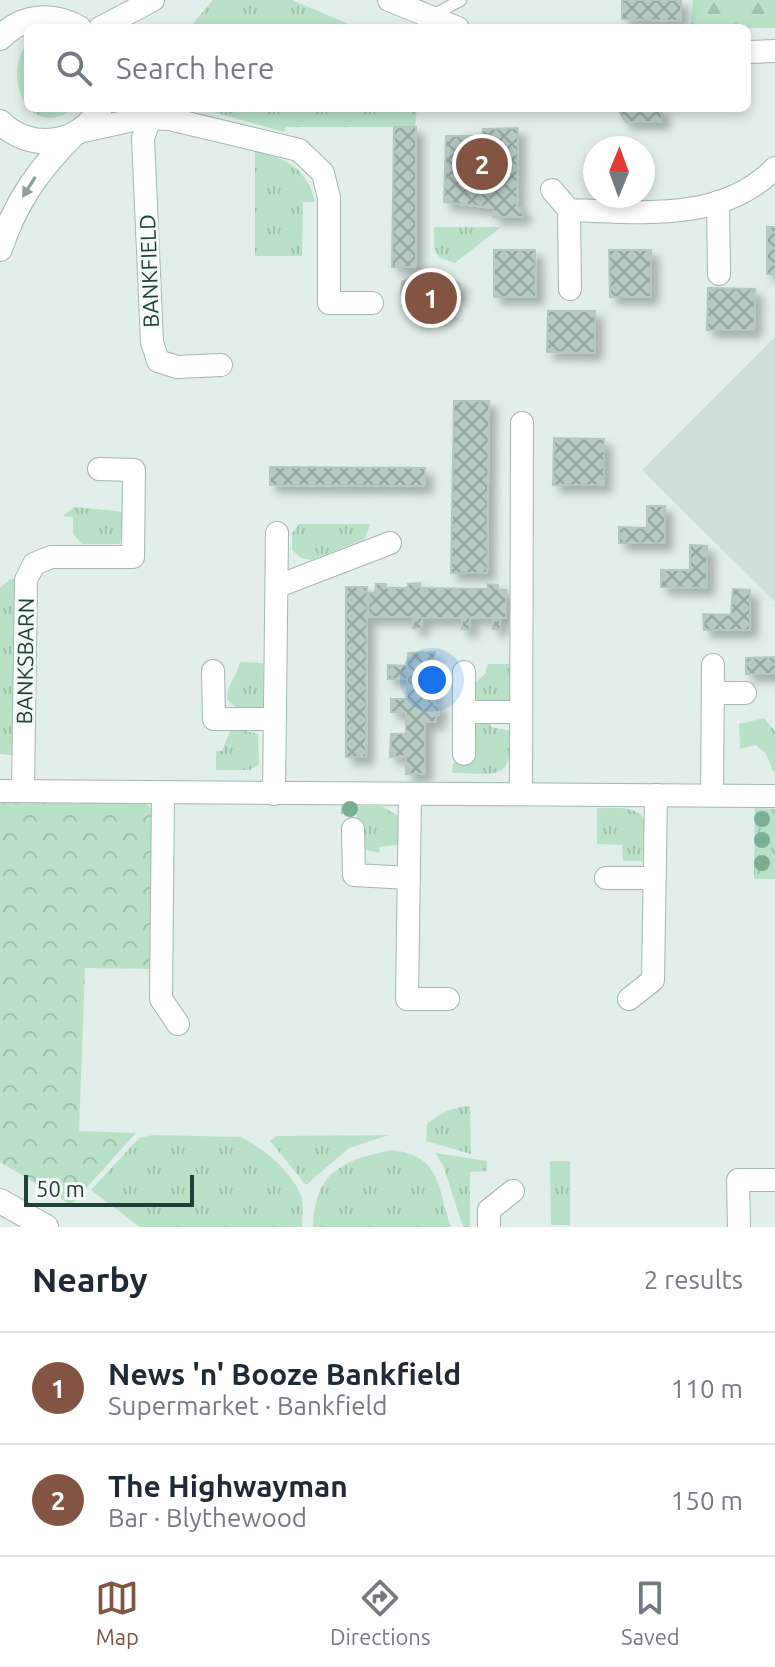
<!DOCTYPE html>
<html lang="en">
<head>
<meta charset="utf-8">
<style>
  :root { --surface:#fff; --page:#f2f2f3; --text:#1f2937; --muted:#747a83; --line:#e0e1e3; --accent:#835442 }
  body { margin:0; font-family:Ubuntu,sans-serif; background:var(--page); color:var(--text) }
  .compass { position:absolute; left:583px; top:136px; width:72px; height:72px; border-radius:50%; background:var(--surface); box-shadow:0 4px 12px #0003; rotate:1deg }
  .scale { position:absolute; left:24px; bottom:20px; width:170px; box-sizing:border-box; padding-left:8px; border:4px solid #20413a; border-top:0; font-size:22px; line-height:28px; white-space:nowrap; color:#20413a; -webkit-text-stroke:6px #f3faf7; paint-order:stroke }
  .you { position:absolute; left:432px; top:680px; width:28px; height:28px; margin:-20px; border:6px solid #fff; border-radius:50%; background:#1a73e8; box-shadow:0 0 0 12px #1a73e833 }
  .badge { display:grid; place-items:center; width:52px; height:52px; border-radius:50%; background:var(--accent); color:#fff; font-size:26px; font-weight:700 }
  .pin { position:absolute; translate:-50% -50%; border:4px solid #fff; box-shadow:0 2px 8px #0006 }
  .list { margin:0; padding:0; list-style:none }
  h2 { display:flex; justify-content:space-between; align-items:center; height:104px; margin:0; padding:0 32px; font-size:34px }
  h2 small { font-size:26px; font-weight:400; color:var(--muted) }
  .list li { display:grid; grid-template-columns:52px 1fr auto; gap:24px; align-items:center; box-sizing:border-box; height:112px; padding:0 32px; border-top:2px solid var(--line) }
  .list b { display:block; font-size:30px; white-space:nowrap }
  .list p { margin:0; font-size:26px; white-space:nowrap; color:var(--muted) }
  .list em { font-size:26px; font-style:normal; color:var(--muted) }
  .icon { flex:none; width:44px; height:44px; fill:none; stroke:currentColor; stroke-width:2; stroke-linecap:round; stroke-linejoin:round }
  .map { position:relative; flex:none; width:775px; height:1227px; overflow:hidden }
  .search { position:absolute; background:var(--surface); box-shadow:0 4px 12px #0003; left:24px; right:24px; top:24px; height:88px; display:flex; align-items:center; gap:20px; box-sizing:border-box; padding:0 28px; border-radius:12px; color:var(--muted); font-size:30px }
  .sheet { height:328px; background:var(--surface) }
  nav { display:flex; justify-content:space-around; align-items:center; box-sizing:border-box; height:112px; border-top:2px solid var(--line); background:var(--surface); font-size:22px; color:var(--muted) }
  nav a { display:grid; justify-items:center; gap:4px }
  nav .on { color:var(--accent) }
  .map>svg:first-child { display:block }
  .built { fill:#d0ded9 }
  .grass { fill:url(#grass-tufts) }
  .forest { fill:url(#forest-firs) }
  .park { fill:url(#park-crowns) }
  .building { fill:url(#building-cross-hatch); stroke:#b4c8c1; stroke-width:2; filter:url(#shadow) }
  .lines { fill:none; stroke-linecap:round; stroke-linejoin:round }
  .service-casing { stroke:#a4b7b1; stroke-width:13 }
  .minor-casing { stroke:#a4b7b1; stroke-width:24 }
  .tertiary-casing { stroke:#a4b7b1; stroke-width:26 }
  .service { stroke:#fff; stroke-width:11 }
  .minor { stroke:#fff; stroke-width:22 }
  .tertiary { stroke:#fff; stroke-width:24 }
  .tree { fill:#7baf94 }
  .oneway { fill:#90a09c }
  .labels { text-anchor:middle; stroke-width:6; stroke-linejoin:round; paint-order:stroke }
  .street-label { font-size:22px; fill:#20413a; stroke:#f3faf7 }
</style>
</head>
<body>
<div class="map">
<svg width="775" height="1227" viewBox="0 0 775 1227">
  <defs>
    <pattern id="grass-tufts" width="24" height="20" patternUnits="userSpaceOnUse" patternTransform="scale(2)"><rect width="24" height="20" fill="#b9e1c7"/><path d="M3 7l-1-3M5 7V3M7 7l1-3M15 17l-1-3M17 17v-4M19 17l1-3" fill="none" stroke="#9fc2ac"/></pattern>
    <pattern id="forest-firs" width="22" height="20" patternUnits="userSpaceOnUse" patternTransform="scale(2)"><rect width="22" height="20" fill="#b9e1c7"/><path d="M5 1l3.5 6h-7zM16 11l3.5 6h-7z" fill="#9fc2ac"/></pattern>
    <pattern id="park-crowns" width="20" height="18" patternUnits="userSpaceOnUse" patternTransform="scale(2)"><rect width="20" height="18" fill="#b9e1c7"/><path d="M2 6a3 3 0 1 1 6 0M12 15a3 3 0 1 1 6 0" fill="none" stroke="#9fc2ac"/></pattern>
    <pattern id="building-cross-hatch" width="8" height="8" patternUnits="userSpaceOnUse" patternTransform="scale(2)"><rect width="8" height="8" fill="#b7c9c3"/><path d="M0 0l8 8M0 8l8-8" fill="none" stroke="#94a59f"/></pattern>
    <filter id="shadow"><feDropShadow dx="7" dy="7" stdDeviation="4" flood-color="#0004"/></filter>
  </defs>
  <rect width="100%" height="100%" fill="#e2eee9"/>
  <!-- built -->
  <polygon class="built" points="775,337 775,602 642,470"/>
  <!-- grass -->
  <g class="grass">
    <polygon points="213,0 292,0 358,28 189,28"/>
    <path d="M28,43V108H73C29,144 0,73 28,43Z"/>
    <polygon points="199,108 417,108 415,127 286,127 284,132"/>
    <path d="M255,151C287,159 307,168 315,202H303L302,256H255Z"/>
    <polygon points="434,227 501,227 455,263 439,257 434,248"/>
    <polygon points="74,507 126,512 120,544 82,544 73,534 73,517 63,516"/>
    <polygon points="299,524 370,524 365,539 311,560 301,558 292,550 292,533"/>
    <polygon points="23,578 18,756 0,754 0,588 11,579"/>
    <path d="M240,662L263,663L264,708L239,711L227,699C227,684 237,677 240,662Z"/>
    <polygon points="488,664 510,664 510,702 479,702 475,698 475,683 485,674"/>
    <polygon points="764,718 775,731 775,774 765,752 755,745 740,749 739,724"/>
    <path d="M491,722V727L511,731C512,783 497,773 452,773L453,763H469L474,725Z"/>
    <polygon points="241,730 258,734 259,764 250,770 216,770 216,751 222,751 230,731"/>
    <polygon points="341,806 382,806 398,816 398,845 380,847 379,853 362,849 357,841 357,814 341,814"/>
    <path d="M597,808C615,809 635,804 645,820L642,861H623L622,845L597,844Z"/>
    <polygon points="755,808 775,809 775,879 754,879"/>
    <path d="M470,1106L471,1154L426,1141L427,1124C440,1113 453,1107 470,1106Z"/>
    <path d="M153,1135L241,1137C263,1148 291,1171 301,1195C304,1204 302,1217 302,1227H140L91,1190L139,1138Z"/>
    <polygon points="388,1135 349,1148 306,1185 270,1141 277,1136"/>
    <path d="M392,1150C442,1156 437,1187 451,1227H313C315,1172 342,1160 392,1150Z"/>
    <polygon points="435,1153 487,1161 487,1171 470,1172 470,1227 464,1227 461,1221 443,1165"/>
    <polygon points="550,1161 570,1161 570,1225 551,1225"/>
  </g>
  <!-- forest -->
  <polygon class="forest" points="693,0 775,0 775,28 690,28"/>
  <!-- park -->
  <polygon class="park" points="0,799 145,802 152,809 155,969 85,968 79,1131 136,1133 71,1205 0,1162"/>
  <!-- building -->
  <g class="building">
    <polygon points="622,0 681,0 681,21 622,19"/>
    <polygon points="617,108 662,108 662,122 626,122"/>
    <polygon points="394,127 416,127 416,267 392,267"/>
    <polygon points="518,128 517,208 523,208 523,217 493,217 493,208 444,202 446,136 482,136 483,129"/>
    <rect x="767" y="227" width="8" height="47"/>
    <polygon points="494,250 535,250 536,297 494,297"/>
    <polygon points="609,250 651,250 651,297 610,297"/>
    <polygon points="412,276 424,282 432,277 442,283 450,278 460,284 459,295 451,300 450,311 440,318 428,312 419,317 410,311 412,301 401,294 402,282"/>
    <polygon points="708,288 755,289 754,330 707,330"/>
    <polygon points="548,311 595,311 595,353 547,352"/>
    <polygon points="454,401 489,401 487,573 451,573"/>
    <polygon points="554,438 604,439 604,485 553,485"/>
    <polygon points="270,467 425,468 425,486 270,485"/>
    <polygon points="647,506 665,506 665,543 619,543 619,527 647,528"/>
    <polygon points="690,545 707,546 707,588 661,587 661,570 690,570"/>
    <polygon points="420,583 420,588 488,589 488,584 498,585 498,590 506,590 506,618 500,618 500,629 493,629 493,618 470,617 470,630 462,629 462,618 422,618 421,628 413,628 414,617 368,617 369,593 375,593 376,584 386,584 385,588 408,588 408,584"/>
    <polygon points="346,587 367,587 366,757 346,757"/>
    <polygon points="733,589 750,590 750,630 704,630 703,614 731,615"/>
    <polygon points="435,652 434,672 440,672 440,679 435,680 434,705 439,705 439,715 436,715 436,722 425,722 425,774 406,774 406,756 390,757 391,734 406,734 406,713 391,712 391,699 407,699 407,679 388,679 388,665 407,666 408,653"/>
    <polygon points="775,657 775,674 746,674 746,658"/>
  </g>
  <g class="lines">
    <defs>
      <polyline id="service" points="430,17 461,0"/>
      <g id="minor">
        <polyline points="389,0 458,28"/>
        <polyline points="100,28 153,0"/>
        <polyline points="747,52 775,51"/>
        <polyline points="150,118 143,138 152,342 158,361 177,367 221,365"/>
        <polyline points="79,132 142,118 170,119 299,150 323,173 329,198 329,303 372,303"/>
        <path d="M552,190L569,210C640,212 721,223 775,168"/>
        <polyline points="718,202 719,274"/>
        <polyline points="569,210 570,289"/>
        <polyline points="278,586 390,543"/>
        <polyline points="213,671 214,719 275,719"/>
        <polyline points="714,693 745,693"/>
        <polyline points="464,712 521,712"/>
        <polyline points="464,754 464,672"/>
        <polyline points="0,791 775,796"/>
        <polyline points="23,791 26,580 34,564 51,557 133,557 134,470 99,469"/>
        <polyline points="163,793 161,999 178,1024"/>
        <polyline points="521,793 522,423"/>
        <polyline points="274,794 277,533"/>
        <polyline points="410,795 407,999 448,999"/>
        <polyline points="712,795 713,665"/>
        <polyline points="353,829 354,875 409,878"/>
        <polyline points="606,878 654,878"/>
        <polyline points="629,999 653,980 656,795"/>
        <polyline points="489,1227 489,1210 513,1191"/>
        <polyline points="739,1227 738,1180 775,1180"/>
      </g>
      <g id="tertiary">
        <path d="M0,38C22,15 52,13 79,28"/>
        <path d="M0,122C30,152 80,146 100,108"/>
        <path d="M0,249C15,203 39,169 73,135"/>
        <polyline points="0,1201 46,1227"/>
      </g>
    </defs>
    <!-- service casing -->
    <use href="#service" class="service-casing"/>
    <!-- minor casing -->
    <use href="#minor" class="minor-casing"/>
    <!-- tertiary casing -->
    <use href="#tertiary" class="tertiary-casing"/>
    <!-- service -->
    <use href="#service" class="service"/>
    <!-- minor -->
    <use href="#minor" class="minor"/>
    <!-- tertiary -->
    <use href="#tertiary" class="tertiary"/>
  </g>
  <!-- trees -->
  <g class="tree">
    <circle cx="350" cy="809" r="8"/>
    <circle cx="762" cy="819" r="8"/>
    <circle cx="762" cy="840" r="8"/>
    <circle cx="762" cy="863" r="8"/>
  </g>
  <!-- one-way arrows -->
  <defs><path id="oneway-solid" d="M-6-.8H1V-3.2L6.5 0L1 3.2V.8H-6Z" transform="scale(2)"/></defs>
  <use class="oneway" href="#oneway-solid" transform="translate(29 187) rotate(122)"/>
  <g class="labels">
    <!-- street labels -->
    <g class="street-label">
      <text transform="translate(149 271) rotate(-92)" y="8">BANKFIELD</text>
      <text transform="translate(25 661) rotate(-89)" y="8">BANKSBARN</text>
    </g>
  </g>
</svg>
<svg class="compass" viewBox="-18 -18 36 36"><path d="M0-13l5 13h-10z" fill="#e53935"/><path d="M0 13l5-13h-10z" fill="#747a83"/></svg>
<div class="scale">50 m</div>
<div class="you"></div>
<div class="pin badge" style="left:431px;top:298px">1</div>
<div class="pin badge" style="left:482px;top:164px">2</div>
<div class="search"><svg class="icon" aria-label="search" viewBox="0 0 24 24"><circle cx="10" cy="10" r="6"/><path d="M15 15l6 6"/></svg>Search here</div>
</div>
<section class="sheet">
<h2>Nearby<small>2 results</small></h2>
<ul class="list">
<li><span class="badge">1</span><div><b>News 'n' Booze Bankfield</b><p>Supermarket · Bankfield</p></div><em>110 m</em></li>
<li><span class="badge">2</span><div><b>The Highwayman</b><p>Bar · Blythewood</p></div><em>150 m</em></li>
</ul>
</section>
<nav>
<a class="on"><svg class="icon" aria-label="map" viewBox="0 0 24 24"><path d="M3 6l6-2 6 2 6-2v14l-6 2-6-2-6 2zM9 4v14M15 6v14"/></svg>Map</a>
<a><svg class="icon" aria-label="directions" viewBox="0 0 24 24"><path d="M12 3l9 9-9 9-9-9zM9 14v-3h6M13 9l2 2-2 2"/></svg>Directions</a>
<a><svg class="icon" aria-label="saved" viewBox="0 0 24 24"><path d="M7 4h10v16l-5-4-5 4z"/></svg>Saved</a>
</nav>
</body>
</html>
